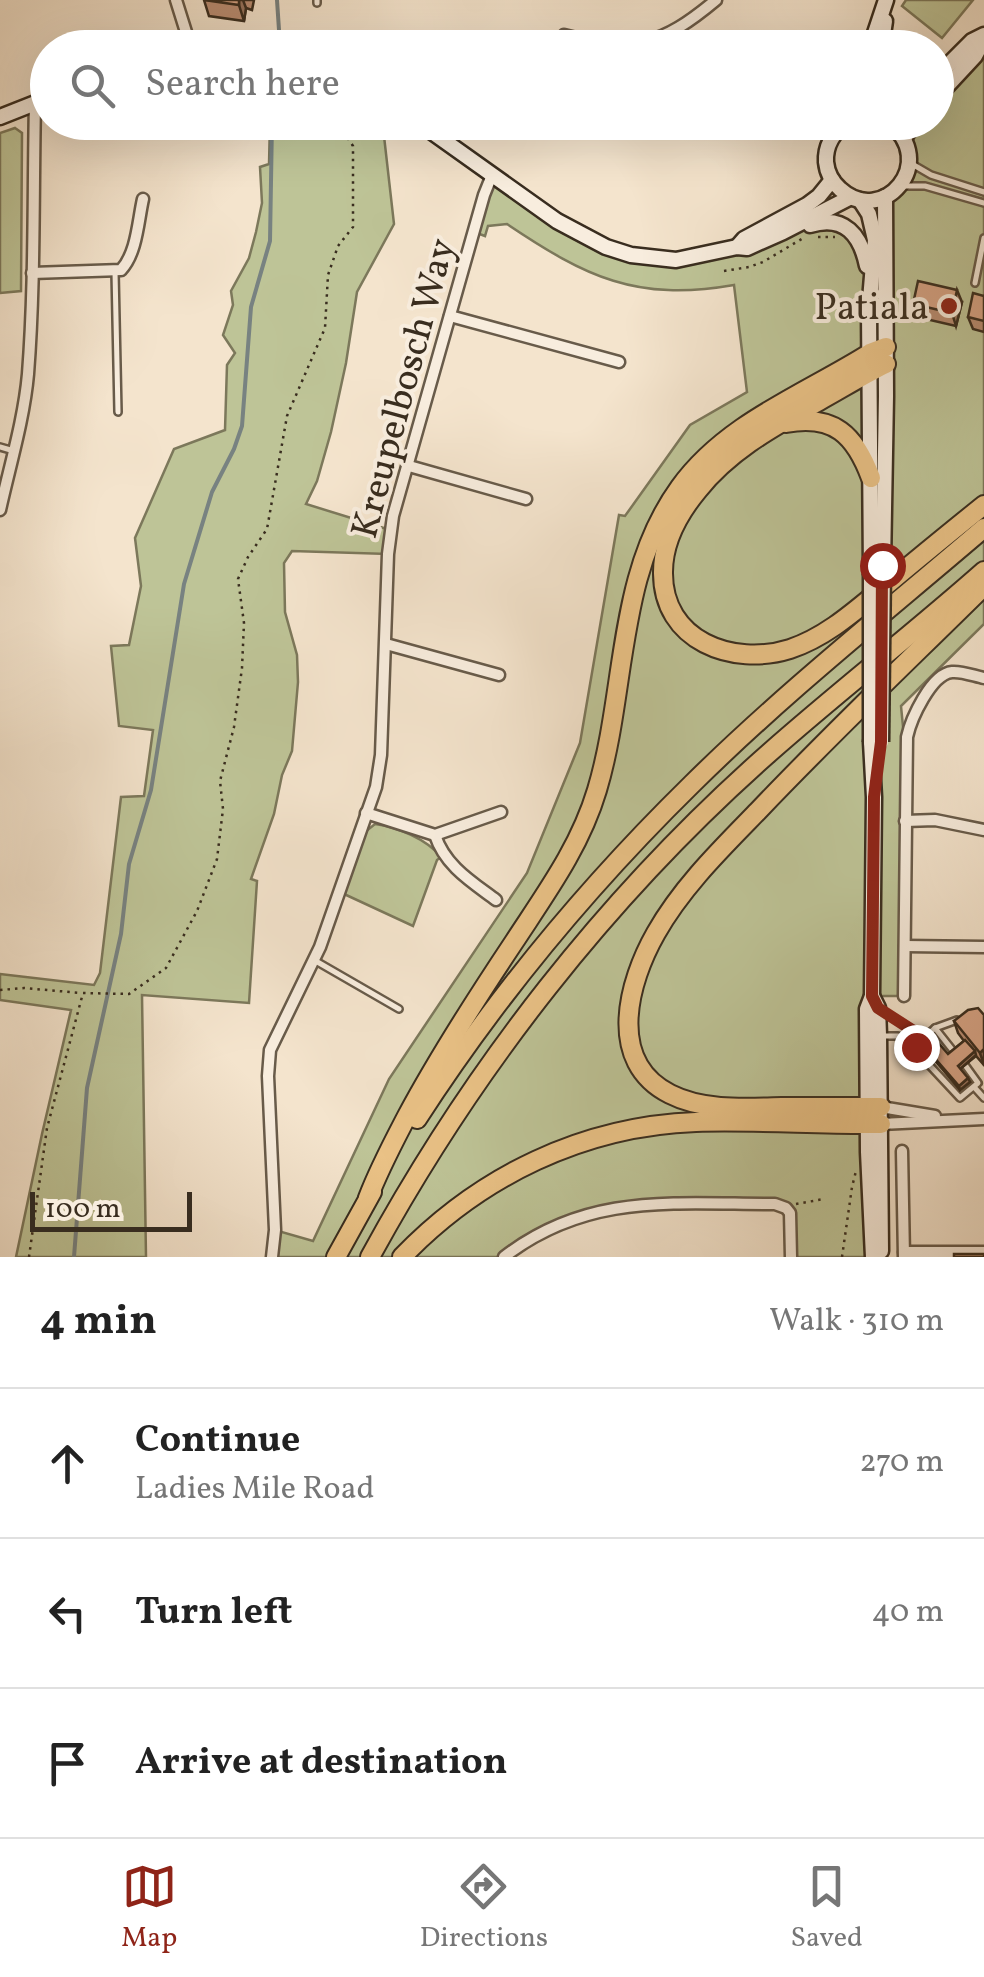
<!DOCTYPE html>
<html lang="en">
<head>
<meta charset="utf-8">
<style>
  :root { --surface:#fff; --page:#f6f6f6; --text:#222; --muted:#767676; --line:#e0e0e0; --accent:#8f2418 }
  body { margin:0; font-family:Vollkorn,serif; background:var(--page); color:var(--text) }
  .scale { position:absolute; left:30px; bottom:25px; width:162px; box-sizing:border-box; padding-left:10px; border:5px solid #392d1f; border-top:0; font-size:28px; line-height:35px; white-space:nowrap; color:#392d1f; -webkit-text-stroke:8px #f8edde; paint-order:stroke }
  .stop { position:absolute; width:30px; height:30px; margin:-22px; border:8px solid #8f2418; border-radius:50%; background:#fff }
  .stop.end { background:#8f2418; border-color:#fff; box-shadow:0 2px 10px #0008 }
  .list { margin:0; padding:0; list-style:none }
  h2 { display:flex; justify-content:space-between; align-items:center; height:130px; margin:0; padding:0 40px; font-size:42px }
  h2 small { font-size:32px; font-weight:400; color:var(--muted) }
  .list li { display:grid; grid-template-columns:65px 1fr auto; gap:30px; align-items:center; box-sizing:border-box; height:150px; padding:0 40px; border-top:2px solid var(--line) }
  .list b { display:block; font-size:38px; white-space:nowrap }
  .list p { margin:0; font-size:32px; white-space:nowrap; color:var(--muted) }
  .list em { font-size:32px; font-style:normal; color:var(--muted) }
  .icon { flex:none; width:55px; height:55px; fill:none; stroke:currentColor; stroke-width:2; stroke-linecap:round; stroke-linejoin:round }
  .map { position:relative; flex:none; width:984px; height:1257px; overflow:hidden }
  .search { position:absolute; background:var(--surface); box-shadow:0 10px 40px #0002; left:30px; right:30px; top:30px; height:110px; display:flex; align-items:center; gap:25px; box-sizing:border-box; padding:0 35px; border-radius:55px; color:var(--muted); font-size:38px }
  .sheet { height:580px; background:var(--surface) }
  nav { display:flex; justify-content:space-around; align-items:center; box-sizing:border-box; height:140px; border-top:2px solid var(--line); background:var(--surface); font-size:28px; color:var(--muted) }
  nav a { display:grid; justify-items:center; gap:5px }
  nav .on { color:var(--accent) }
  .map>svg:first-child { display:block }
  .green { fill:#bec497; stroke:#7c785b; stroke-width:2.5 }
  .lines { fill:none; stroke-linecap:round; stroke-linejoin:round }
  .stream { stroke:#788281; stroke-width:4 }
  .service-casing { stroke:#685b4a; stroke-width:10 }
  .minor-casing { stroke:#685b4a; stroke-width:15 }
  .secondary-casing { stroke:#392d1f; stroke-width:19 }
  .motorway-casing { stroke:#392d1f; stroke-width:22 }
  .path { stroke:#392d1f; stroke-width:2.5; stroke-dasharray:2.5 5; stroke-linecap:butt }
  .service { stroke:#f8edde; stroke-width:5 }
  .minor { stroke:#f8edde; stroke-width:10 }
  .secondary { stroke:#f8edde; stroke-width:14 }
  .motorway { stroke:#eac286; stroke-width:18 }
  .secondary-bridge-casing { stroke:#392d1f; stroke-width:19; stroke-linecap:butt }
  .secondary-bridge { stroke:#f8edde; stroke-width:14 }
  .wall { fill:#b98d73; stroke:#392d1f; stroke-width:2.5 }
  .shaded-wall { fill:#96735e; stroke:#392d1f; stroke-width:2.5 }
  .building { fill:#d7a486; stroke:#392d1f; stroke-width:2.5 }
  .route { stroke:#8f2418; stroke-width:12 }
  .poi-dot { fill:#8f2418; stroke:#f8edde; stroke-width:4 }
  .labels { text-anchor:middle; stroke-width:8; stroke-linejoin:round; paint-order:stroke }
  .poi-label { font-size:38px; fill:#392d1f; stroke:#f8edde; text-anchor:end }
  .street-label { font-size:38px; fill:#392d1f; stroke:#f8edde }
</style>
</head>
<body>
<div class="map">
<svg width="984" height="1257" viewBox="0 0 984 1257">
  <rect width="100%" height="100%" fill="#f4e4cd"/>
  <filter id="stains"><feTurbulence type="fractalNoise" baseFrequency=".002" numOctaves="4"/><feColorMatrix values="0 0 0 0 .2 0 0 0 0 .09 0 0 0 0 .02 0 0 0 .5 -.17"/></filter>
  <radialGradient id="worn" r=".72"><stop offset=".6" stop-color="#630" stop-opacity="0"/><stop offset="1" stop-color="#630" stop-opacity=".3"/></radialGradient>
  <!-- green -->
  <g class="green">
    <polygon points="906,0 973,0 942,38 902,6"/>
    <path d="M984,39V624L901,706L905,747L904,996H874L881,1257H791L786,1208L672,1204L591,1212L504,1257H272L275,1230L313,1241L389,1079L527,873L580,743L619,515L625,516L690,425L747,392L734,285C636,302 586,277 507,224L488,226L485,236L474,232L492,175L557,221L653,259L821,221L852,232L871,287L875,790L881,742L885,197L899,186L915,123L936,122L937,98Z"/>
    <polygon points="270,123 361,123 384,136 394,224 357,292 346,363 331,432 317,481 306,504 390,530 388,554 292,551 284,563 285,612 297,655 298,682 292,751 282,775 274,814 251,879 257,881 249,1003 142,995 146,1257 16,1257 42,1134 71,1010 0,1000 0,974 94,985 100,973 121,797 144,796 153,730 119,726 111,646 129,645 141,586 135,538 174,449 225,430 227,365 235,353 223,335 233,305 231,291 249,258 256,232 262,203 260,167 269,164"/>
    <polygon points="15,128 22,133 21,291 0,293 0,133"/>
    <path d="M375,824C397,827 427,839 441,857L437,860L413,926L344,894L365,832Z"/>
  </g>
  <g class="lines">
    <!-- stream -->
    <g class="stream">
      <polyline points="277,0 279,30"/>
      <polyline points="74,1257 87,1088 121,934 129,864 151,790 184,584 212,492 234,449 242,426 251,307 270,241 272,122"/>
    </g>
    <defs>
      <g id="service">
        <polyline points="317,3 317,0"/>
        <polyline points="912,164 931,175 984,192"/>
        <polyline points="905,186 925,186 984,203"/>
        <polyline points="115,272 118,412"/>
        <polyline points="975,283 984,238"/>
        <polyline points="0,447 14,451"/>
        <polyline points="314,960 399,1009"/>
        <polyline points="881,1010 922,1037"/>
        <polyline points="935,1028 957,1020"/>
        <polyline points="883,1036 898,1036 919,1042"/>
        <polyline points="954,1052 935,1028 916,1045 919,1054 960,1098 978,1083 965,1065"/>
        <polyline points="974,1087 984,1098"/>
      </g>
      <g id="minor">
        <polyline points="176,0 191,48"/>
        <path d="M564,35C633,53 661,46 716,0"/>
        <path d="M32,273L121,270C137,253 138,221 143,199"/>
        <polyline points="450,316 619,362"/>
        <polyline points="409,466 526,499"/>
        <path d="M0,510C10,465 24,419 28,374C35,284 33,193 35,103"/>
        <polyline points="386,644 499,675"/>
        <polyline points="366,813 435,835 501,812"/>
        <polyline points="905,821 935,820 984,830"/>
        <path d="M435,835C445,866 472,882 496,900"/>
        <polyline points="905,946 984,947"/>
        <path d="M904,996L907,737C911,719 931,674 952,672C962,671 974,676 984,678"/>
        <polyline points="881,1107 935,1116"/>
        <polyline points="881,1124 984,1119"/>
        <polyline points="902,1151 904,1257"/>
        <polyline points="904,1252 984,1252"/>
        <polyline points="272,1257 275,1230 268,1076 270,1050 320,947 376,787 381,755 388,554 393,516 484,195 492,175"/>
        <path d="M504,1257C588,1192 675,1204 775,1204L786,1208L790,1213L791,1257"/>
      </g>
      <g id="secondary">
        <path d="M193,48C223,41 250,41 279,48"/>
        <polyline points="870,48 886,0"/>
        <polyline points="881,48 885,21"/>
        <polyline points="936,77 972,41 984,35"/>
        <polyline points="936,98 975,56 984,39"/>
        <polyline points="0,117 48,98"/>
        <polyline points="418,122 557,221 606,247 631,255 676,260 737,247 747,248 783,232 851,197"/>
        <path d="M847,122C834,132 825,144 826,162C827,172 832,182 840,189C882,228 941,162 888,122"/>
        <polyline points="904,138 915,122"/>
        <polyline points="860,200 869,214 875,240 869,312 871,574"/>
        <path d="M810,225C845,214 861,236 867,266"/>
        <polyline points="737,247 744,239 807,205 819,196 832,180"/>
        <polyline points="883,565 886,396 885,197"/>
        <polyline points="871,742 874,797 872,996 867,1009 868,1152 873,1257"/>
        <polyline points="872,996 878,1008 879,1035 881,1251"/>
      </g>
      <g id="motorway">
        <path d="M886,364C863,375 841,389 819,401C775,426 731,449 698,490C679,513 663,542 663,572C662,641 733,667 790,649C829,636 859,607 890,582C921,556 953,530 984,505"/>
        <path d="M786,423C834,414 855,435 871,478"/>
        <path d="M881,1107C848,1107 815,1107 782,1107C746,1108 703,1111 670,1094C606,1062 628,982 656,933C682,887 721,849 758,811C831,734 908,661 984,586"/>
        <path d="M417,1119C496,997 589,885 692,784C784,693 886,612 984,528"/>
        <path d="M368,1198C379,1169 393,1143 407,1116C439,1056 476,999 514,942C546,893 580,847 597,790C627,690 616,575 680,487C726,423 805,394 870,353L886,347"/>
        <polyline points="336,1257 372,1192"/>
        <path d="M370,1257C473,1068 608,895 769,753C839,691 914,633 984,571"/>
        <path d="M402,1257C480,1176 583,1126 696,1122C758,1120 820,1125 881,1124"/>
      </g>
    </defs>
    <!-- service casing -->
    <use href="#service" class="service-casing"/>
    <!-- minor casing -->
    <use href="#minor" class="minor-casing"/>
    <!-- secondary casing -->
    <use href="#secondary" class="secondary-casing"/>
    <!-- motorway casing -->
    <use href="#motorway" class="motorway-casing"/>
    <!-- path -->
    <g class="path">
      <polyline points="818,237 835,237"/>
      <polyline points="724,271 749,267 763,262 805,237"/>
      <polyline points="0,990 24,988 81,993"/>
      <polyline points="796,1204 824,1199"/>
      <polyline points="29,1257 47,1128 83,993 129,994 166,968 197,911 217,859 223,809 220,781 234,727 242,668 244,623 238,579 248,557 267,529 287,416 325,328 328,275 338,246 353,227 353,146 337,122"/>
      <polyline points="842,1257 852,1187 856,1171"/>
    </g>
    <!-- service -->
    <use href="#service" class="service"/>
    <!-- minor -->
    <use href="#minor" class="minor"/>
    <!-- secondary -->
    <use href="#secondary" class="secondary"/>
    <!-- motorway -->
    <use href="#motorway" class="motorway"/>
    <defs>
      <g id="secondary-bridge">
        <polyline points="871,742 871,574"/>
        <polyline points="881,742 883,565"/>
      </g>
    </defs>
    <!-- secondary-bridge casing -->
    <use href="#secondary-bridge" class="secondary-bridge-casing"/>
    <!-- secondary-bridge -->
    <use href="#secondary-bridge" class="secondary-bridge"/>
  </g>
  <!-- wall -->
  <g class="wall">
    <polygon points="204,0 254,0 252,10 246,8 244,21 209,16"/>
    <polygon points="984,296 984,332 973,329 968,317"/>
    <polygon points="962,302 956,326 917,317 913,304"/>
    <polygon points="984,1015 984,1065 976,1056 960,1069 970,1082 960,1090 922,1045 920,1041 948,1054 964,1041 958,1033 954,1021"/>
  </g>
  <!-- shaded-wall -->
  <g class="shaded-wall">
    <polygon points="239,0 243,0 246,8 244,21 239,5"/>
    <polygon points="957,290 962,302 956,326 952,313"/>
    <polygon points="984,1049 984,1065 980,1053"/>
    <polygon points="975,1051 976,1055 959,1070 958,1066"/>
    <polygon points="968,1078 970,1082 960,1090 959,1086"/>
  </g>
  <!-- building -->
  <g class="building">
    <polygon points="204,0 239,0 239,5"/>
    <polygon points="918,281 957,290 952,313 913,304"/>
    <polygon points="973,293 984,296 984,321 968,317"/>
    <polygon points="978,1008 984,1015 984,1049 980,1053 954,1021 968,1010"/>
    <polygon points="930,1033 948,1054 965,1040 975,1051 958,1066 968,1078 959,1086 920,1041"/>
    <rect x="954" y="1254" width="30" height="3"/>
  </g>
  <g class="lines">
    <!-- route -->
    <polyline class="route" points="882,565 881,742 874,797 872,996 878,1008 923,1037 916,1047"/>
  </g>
  <!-- markers -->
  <circle class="poi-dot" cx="949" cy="306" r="10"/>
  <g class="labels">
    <!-- poi labels -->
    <g class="poi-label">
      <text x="929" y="319">Patiala</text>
    </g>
    <!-- street labels -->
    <g class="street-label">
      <text transform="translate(402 388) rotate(-75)" y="13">Kreupelbosch Way</text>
    </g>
  </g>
  <rect width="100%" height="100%" filter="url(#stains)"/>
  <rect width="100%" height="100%" fill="url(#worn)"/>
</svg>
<div class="scale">100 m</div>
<div class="stop" style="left:882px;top:565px"></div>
<div class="stop end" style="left:916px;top:1047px"></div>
<div class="search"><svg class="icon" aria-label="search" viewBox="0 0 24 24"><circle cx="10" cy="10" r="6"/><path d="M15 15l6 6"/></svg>Search here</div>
</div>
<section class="sheet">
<h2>4 min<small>Walk · 310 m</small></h2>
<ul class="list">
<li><svg class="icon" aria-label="ahead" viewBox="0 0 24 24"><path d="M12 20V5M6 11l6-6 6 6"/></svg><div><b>Continue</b><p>Ladies Mile Road</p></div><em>270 m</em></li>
<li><svg class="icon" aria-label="left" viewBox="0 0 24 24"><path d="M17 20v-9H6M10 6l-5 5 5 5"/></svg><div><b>Turn left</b></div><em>40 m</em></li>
<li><svg class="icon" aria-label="arrive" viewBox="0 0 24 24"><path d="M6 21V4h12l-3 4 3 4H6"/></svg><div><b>Arrive at destination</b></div></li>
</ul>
</section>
<nav>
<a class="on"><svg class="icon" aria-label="map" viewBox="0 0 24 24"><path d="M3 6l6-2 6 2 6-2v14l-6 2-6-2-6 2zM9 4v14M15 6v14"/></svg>Map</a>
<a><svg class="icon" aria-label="directions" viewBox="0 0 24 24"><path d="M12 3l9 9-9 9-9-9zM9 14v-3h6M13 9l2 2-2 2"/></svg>Directions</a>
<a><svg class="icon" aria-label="saved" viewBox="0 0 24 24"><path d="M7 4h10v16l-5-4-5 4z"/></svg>Saved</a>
</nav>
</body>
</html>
